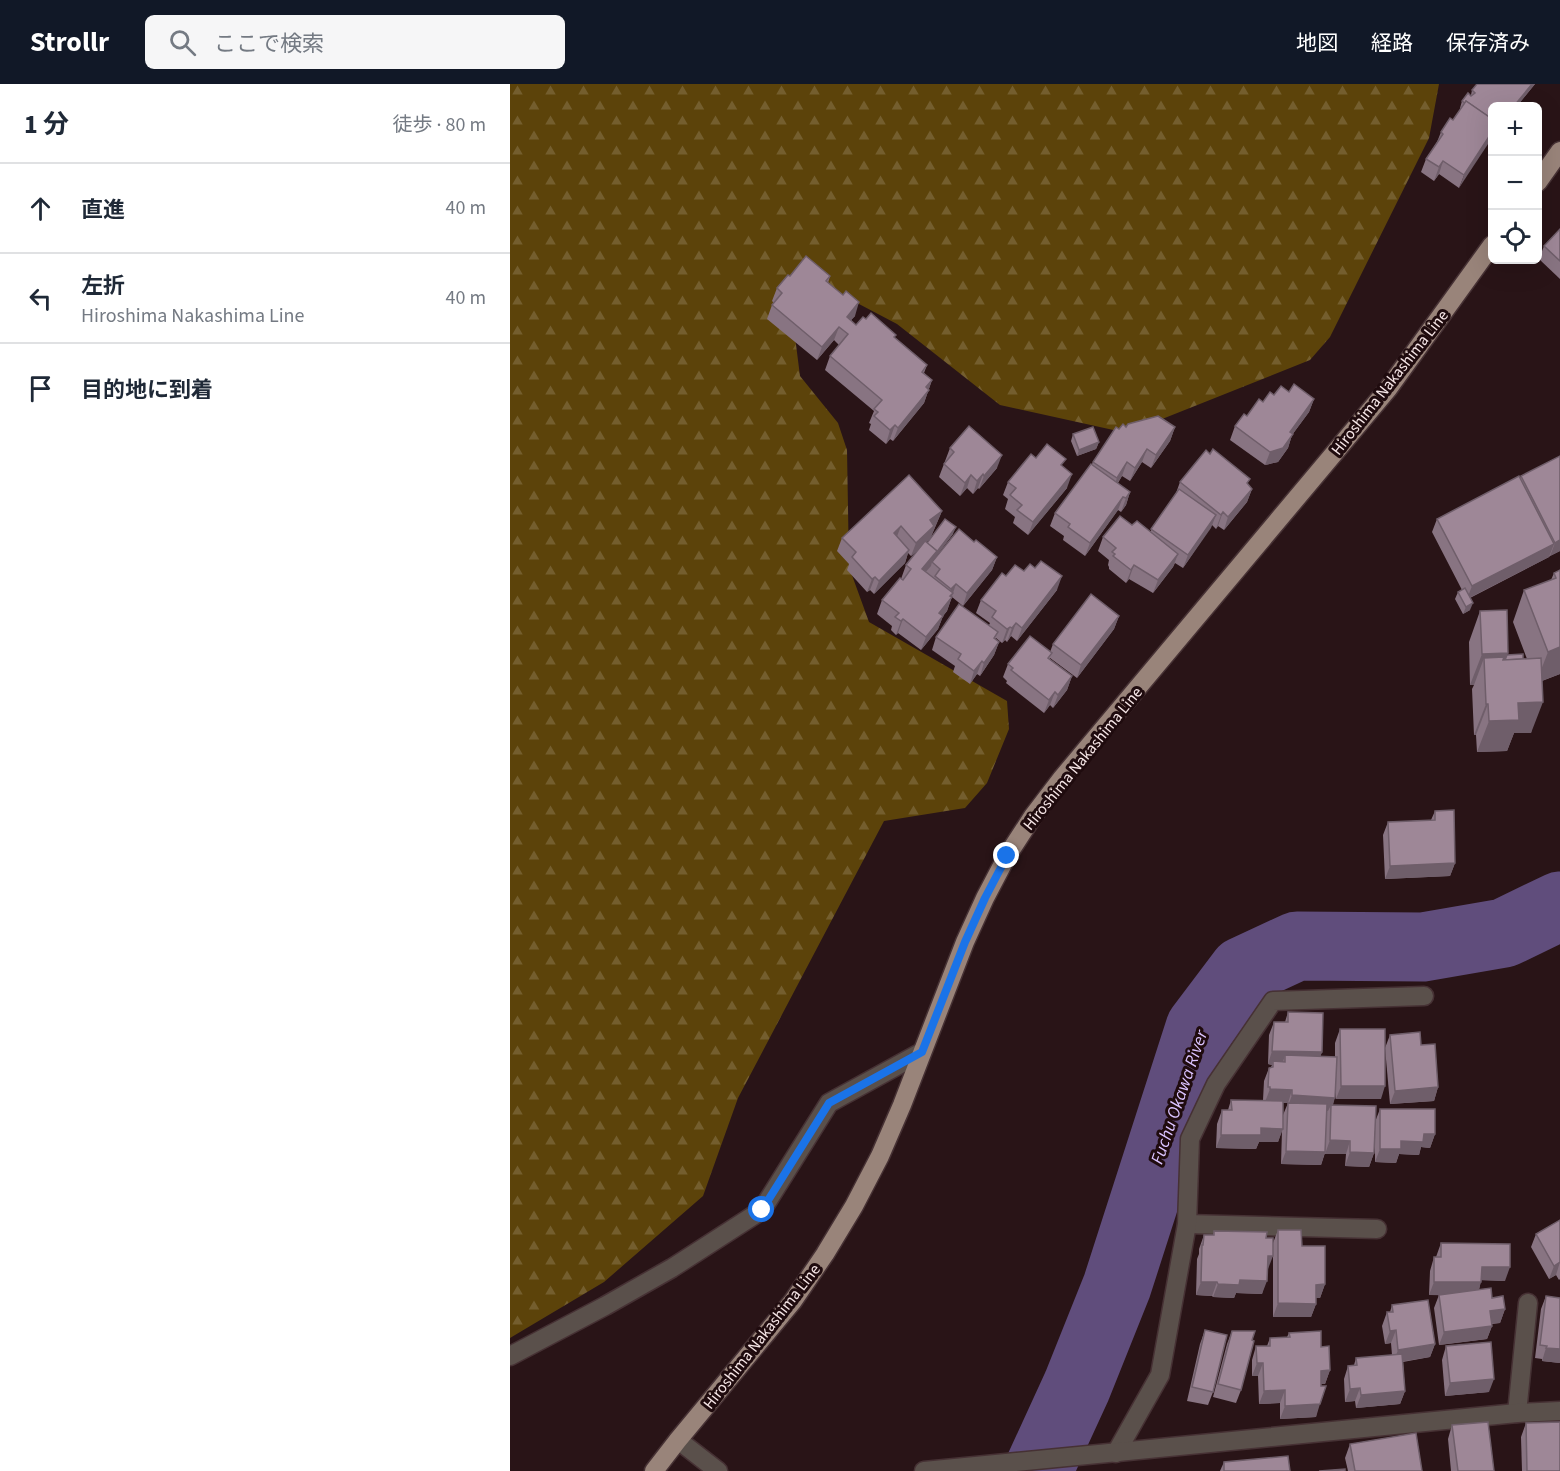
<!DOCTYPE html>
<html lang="ja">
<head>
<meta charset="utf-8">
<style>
  :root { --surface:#fff; --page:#f6f6f7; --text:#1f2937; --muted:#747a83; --line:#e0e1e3; --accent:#111827 }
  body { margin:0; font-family:"Source Sans 3","Noto Sans JP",sans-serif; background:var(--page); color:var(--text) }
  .controls { position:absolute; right:18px; top:18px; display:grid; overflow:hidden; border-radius:9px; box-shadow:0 6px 24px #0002 }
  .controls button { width:54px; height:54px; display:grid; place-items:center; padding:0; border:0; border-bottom:2px solid var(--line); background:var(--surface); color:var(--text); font:30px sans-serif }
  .stop { position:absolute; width:18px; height:18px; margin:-14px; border:4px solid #1a73e8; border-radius:50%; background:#fff }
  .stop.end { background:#1a73e8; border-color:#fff; box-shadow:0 2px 6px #0008 }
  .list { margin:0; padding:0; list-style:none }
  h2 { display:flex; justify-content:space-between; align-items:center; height:78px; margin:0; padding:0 24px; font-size:26px }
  h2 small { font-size:20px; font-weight:400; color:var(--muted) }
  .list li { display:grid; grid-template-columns:39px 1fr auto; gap:18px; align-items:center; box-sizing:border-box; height:90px; padding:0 24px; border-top:2px solid var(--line) }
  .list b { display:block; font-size:22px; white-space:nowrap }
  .list p { margin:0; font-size:20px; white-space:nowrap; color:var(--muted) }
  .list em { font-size:20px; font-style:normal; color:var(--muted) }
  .icon { flex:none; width:33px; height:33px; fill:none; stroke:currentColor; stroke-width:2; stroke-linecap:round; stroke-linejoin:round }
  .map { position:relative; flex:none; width:1050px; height:1387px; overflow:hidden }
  header { display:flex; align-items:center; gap:36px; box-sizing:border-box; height:84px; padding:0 30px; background:var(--accent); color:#fff }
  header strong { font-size:28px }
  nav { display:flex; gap:33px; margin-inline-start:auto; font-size:21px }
  .search { width:420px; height:54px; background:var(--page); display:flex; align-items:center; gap:15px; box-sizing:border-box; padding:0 21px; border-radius:9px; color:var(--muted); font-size:22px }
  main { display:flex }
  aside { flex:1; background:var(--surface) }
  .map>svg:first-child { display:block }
  .forest { fill:url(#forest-firs) }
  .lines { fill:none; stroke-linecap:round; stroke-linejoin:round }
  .river { stroke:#604d7c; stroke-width:69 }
  .minor-casing { stroke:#463134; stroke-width:21 }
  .major-casing { stroke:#463134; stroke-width:21 }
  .minor { stroke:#5a504b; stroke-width:18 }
  .major { stroke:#99847a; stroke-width:18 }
  .wall { fill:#887482; fill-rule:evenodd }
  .shaded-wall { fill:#6f5e6a }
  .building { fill:#9e8797; stroke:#6f5e6a; stroke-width:1.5 }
  .route { stroke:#1a73e8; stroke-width:8 }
  .labels { text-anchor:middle; stroke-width:6; stroke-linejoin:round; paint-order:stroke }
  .street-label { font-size:16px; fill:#f6e6e7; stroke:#1f0b0e }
  .water-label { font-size:18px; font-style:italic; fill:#dac3ff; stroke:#1f0b0e }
</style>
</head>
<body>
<header>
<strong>Strollr</strong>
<div class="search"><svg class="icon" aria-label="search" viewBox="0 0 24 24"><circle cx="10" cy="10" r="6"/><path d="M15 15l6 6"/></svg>ここで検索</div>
<nav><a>地図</a><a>経路</a><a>保存済み</a></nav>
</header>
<main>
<aside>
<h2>1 分<small>徒歩 · 80 m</small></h2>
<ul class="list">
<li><svg class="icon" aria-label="ahead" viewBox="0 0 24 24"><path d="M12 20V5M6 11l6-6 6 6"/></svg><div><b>直進</b></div><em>40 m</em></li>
<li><svg class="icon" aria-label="left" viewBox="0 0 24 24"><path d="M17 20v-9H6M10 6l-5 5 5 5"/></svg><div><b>左折</b><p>Hiroshima Nakashima Line</p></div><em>40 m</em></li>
<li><svg class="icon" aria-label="arrive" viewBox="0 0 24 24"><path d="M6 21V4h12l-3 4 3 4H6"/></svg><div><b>目的地に到着</b></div></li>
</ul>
</aside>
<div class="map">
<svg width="1050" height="1387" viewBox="0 0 1050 1387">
  <defs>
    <pattern id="forest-firs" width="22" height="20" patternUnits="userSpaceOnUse" patternTransform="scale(1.5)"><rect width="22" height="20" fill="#5c430a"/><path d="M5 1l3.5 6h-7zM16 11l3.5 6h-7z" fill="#745e2e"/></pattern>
  </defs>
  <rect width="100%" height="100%" fill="#291417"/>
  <!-- forest -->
  <polygon class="forest" points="0,0 929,0 919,54 820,253 800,276 617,349 490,321 387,240 330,210 283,237 290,292 328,339 337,366 339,483 359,538 497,617 499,645 477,699 455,724 374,737 228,1014 193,1112 94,1198 0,1254"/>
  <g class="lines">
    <!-- river -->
    <polyline class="river" points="528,1387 567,1302 607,1202 690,944 733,887 787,862 913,863 994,849 1050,822"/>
    <defs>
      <g id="minor">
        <polyline points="677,1140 867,1145"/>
        <polyline points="0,1272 95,1222 162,1184 252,1126 319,1019 412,968"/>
        <polyline points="1007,1329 1018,1219"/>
        <polyline points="168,1356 208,1387"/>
        <polyline points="606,1369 650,1291 677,1140 680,1055 706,1000 763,917 914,912"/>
        <polyline points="414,1387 1007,1329 1050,1327"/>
      </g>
      <g id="major">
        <polyline points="1028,98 1050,67"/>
        <polyline points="144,1387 168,1356 283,1217 315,1170 344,1122 370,1072 392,1021 455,858 475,814 497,772 523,732 552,694 878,305 982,161"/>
      </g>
    </defs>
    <!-- minor casing -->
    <use href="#minor" class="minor-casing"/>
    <!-- major casing -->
    <use href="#major" class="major-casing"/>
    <!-- minor -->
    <use href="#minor" class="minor"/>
    <!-- major -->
    <use href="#major" class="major"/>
  </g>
  <!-- wall -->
  <g class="wall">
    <polygon points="966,0 1025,0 1007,22 982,22 949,104 929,90 924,97 911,88 916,75 927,58 931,48 943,36 951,25 950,24 952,17 961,11 962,6 967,1"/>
    <polygon points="1050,145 1050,195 1029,175 1034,162"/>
    <polygon points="280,192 320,192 318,199 345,232 341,236 346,241 385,254 417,281 414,289 422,296 414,319 383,357 380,355 376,360 359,346 361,340 359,339 364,327 315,286 320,272 329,261 324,256 307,276 257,235 262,221 264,219 262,217 267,204"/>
    <polygon points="779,308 804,315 799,328 782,351 778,364 768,378 755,381 720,356 725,342 753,318 764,311"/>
    <polygon points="616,343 665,343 660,357 641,384 632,378 620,397 612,392 608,399 620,408 616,421 611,428 608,426 575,472 553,456 554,452 540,442 545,429 582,380 583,378 609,345"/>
    <polygon points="563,350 589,358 586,365 567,372 561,357"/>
    <polygon points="440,364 487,384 469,405 468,404 463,410 457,404 450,412 429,393"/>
    <polygon points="1050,372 1050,467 1040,472 1039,473 960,514 960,526 953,530 945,515 948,508 952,506 922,448 927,435 1010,394 1011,392"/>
    <polygon points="526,374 553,383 557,404 518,451 503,439 505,433 495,425 498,415 493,411 498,398"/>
    <polygon points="670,398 738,401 742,405 737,418 714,446 708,442 706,445 702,441 673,484 665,479 663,483 643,509 619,495 616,499 599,485 599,483 598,481 599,476 588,467 593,453 622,441 640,448 666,409"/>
    <polygon points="432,427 420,455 416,458 417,459 443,450 423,476 464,458 487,473 482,486 453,522 442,513 437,527 433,532 428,545 411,566 388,549 386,551 381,546 382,542 367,530 372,516 393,496 391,495 396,481 411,463 401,472 398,469 395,479 364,510 360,506 357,508 337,486 339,480 327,467 332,454"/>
    <polygon points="1050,486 1050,590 1032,597 1021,649 1004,649 997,667 967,668 966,651 964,651 962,605 964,601 960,601 959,558 970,527 997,571 1013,575 1017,575 1003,538 1014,506 1041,496 1044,489"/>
    <polygon points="514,487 547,506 507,557 501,552 497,558 495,556 492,559 486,554 485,555 489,558 484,571 470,592 467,590 460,600 443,588 445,582 422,566 426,553 479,541 480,539 466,529 471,516 496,492"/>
    <polygon points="609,532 604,545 567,594 540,574 540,575 562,592 557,606 543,624 540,621 534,629 496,599 497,597 493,593 498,580 540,568 543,560"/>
    <polygon points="925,727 945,779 940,792 875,795 873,751 878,738 921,736"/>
    <path d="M778,928L812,968L810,973H825V959L830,945L871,1015H826V1003L823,1021L864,1069L859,1083L835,1082L836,1070H815V1069L811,1081L771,1080L772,1046L768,1058H749L746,1065L706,1064L707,1040L712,1026H718L721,1016L755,1017L753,1016L754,997L759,984L761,983L762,981L758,980L759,951L764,938H775ZM773,1019H778L773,1031Z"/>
    <polygon points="880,951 911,961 928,1003 924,1017 880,1020 875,964"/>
    <polygon points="870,1025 925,1050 920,1064 911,1063 909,1071 889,1070 886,1079 865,1078 865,1038"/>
    <polygon points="1050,1136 1050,1195 1049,1196 1046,1191 1039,1195 1021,1163 1026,1150"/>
    <polygon points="768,1146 792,1162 815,1200 810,1214 806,1214 806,1220 801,1233 763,1233 763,1159"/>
    <polygon points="704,1147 756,1154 758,1185 752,1210 726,1209 724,1214 703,1213 702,1212 686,1211 687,1175 689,1170 689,1165 694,1151 703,1151"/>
    <polygon points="931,1159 995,1197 971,1196 969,1206 982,1214 995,1225 990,1239 982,1240 982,1242 977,1255 929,1261 924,1224 929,1211 919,1211 920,1187 924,1173 926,1173"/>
    <polygon points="1036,1212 1050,1279 1032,1277 1032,1275 1025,1274 1031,1225"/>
    <polygon points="882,1221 925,1260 920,1273 893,1278 895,1307 890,1320 846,1324 845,1317 835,1318 834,1295 838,1282 844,1281 846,1274 882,1271 881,1259 875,1260 872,1242 877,1228 880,1228"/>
    <polygon points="695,1246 703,1308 698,1321 677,1317 690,1260"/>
    <polygon points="722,1247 742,1256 731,1306 726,1319 703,1313 717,1260"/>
    <polygon points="779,1249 811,1263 820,1286 815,1300 811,1300 806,1333 770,1335 770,1319 749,1320 748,1292 742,1292 742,1276 746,1262 757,1262 760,1254 777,1253"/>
    <polygon points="936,1262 979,1308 935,1312 932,1276"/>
    <polygon points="1016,1339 1050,1387 1012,1387 1011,1353"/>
    <polygon points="942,1341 984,1387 941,1387 938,1355"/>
    <polygon points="840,1360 912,1387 838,1387 835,1374"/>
    <polygon points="714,1378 780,1387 710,1387"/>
  </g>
  <!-- shaded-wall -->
  <g class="shaded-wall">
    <polygon points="1022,0 1025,0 1007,22 1004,22"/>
    <polygon points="982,48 982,54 949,104 954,91"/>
    <polygon points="933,77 929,90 924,97 929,83"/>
    <polygon points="349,218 345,232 332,246 337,233"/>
    <polygon points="329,243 324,256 307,276 312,263"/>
    <polygon points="422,296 414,319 383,357 388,344"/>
    <polygon points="804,315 799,328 782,351 778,364 768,378 755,381 760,368 780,348"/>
    <polygon points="385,341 380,355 376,360 380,346"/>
    <polygon points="665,343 660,357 641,384 646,371"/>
    <polygon points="589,358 586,365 567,372 569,366"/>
    <polygon points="637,365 632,378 620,397 625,384"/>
    <polygon points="492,371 487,384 469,405 474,392"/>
    <polygon points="617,378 612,392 602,407 607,394"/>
    <polygon points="473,390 468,404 463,410 467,397"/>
    <polygon points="562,390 557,404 518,451 523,438"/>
    <polygon points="461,391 457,404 450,412 455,399"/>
    <polygon points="742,405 737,418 714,446 718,433"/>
    <polygon points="620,408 616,421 611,428 616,414"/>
    <polygon points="613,413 608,426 575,472 580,459"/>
    <polygon points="432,427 420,455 401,472 406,459 420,436"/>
    <polygon points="713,428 708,442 706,445 711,431"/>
    <polygon points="706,431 701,444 673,484 678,471"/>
    <polygon points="391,442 386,455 384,449"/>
    <polygon points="446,443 443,450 422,478 421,482 407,498 412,485"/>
    <polygon points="1050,456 1050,467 1040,472 1045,459"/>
    <polygon points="1044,460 1039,473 957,515 962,502"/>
    <polygon points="399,466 395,479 364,510 369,497"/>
    <polygon points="668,470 663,483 643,509 648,496"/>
    <polygon points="487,473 482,486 453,522 457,509"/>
    <polygon points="624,481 619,495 616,499 621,486"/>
    <polygon points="552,492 547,506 507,557 512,544"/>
    <polygon points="365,493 360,506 357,508 362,495"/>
    <polygon points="446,500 437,527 433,532 428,545 411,566 416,553 436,518 441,505"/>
    <polygon points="963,519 960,526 953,530 956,523"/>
    <polygon points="609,532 604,545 567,594 571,581"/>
    <polygon points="393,535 388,549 386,551 391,537"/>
    <polygon points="506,539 501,552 497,558 502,544"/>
    <polygon points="500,543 495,556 492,559 497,545"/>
    <polygon points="489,558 484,571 470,592 474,579"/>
    <polygon points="1050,563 1050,590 1026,599 1038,568"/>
    <polygon points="998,569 986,600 974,574 964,601 960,601 972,570"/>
    <polygon points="472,577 467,590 460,600 464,587"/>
    <polygon points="562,592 557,606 543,624 548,611"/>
    <polygon points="545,608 540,621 534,629 539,616"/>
    <polygon points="1033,618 1021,649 1004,649 997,667 967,668 979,637 1008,619"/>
    <polygon points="976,620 978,620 966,651 964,651"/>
    <polygon points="945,779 940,792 875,795 880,782"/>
    <polygon points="762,967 812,968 807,981 775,978 775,971 772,981 763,977 762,981 758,980"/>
    <polygon points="831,1002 875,1002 871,1015 826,1015"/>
    <polygon points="928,1003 924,1017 880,1020 885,1007"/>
    <polygon points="760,1005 782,1006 778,1019 755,1018"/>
    <polygon points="782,1011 825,1014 821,1026 821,1021 818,1027 777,1025"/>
    <polygon points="751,1044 773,1045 768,1058 749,1058 746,1065 706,1064 711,1051"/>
    <polygon points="914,1050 925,1050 920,1064 911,1063 909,1071 889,1070 886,1079 865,1078 870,1065"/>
    <polygon points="820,1056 840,1057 836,1070 815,1070"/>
    <polygon points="776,1067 815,1068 811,1081 771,1080"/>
    <polygon points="840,1068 864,1069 859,1083 835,1082"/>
    <polygon points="758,1172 763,1172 758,1185"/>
    <polygon points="1050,1178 1046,1191 1039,1195 1044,1182"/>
    <polygon points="972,1183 1000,1183 995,1197 967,1196"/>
    <polygon points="730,1196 757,1197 752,1210 726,1209 724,1214 703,1213 708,1200"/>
    <polygon points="691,1198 707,1198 702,1212 686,1211"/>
    <polygon points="924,1198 971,1198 967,1212 919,1211"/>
    <polygon points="815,1200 810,1214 801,1214 806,1201"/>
    <polygon points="768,1219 806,1220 801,1233 763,1233"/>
    <polygon points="995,1225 990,1239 975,1240 980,1227"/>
    <polygon points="982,1242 977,1255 929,1261 934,1248"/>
    <polygon points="886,1246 881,1259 875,1260 880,1247"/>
    <polygon points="925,1260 920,1273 883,1279 888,1266"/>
    <polygon points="1036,1264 1050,1265 1050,1279 1032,1277"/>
    <polygon points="747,1279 753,1279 748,1292 742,1292"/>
    <polygon points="820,1286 815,1300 806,1300 811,1287"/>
    <polygon points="984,1295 979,1308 935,1312 940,1299"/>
    <polygon points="850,1304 845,1317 835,1318 840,1305"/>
    <polygon points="775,1306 770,1319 749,1320 754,1307"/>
    <polygon points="895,1307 890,1320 846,1324 851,1311"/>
    <polygon points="810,1320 806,1333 770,1335 775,1322"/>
  </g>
  <!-- building -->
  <g class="building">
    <polygon points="967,0 1022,0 1004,22 1000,22 998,21 997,22 982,22 982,35 956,17 955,19 952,17 958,9 961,12 965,9 962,6"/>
    <polygon points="956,17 982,35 982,48 954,91 933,77 929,83 916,75 933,50 931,48 940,34 943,36"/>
    <polygon points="1050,145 1050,177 1034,162"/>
    <polygon points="296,172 320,192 316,197 333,211 336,207 349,218 337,233 346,241 353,233 356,235 361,229 386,251 384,253 417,281 412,288 422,296 416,303 419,306 388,344 385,341 380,346 364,332 368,328 364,325 372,316 320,272 338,250 329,243 312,263 262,221 272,209 267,204 278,191 280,192"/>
    <polygon points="784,300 804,315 780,348 783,350 773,364 760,368 725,342 734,330 737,332 749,315 753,318 760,308 764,311 771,302 779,308"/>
    <polygon points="648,332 665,343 646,371 637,365 625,384 617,378 607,394 583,378 606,343 609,345 613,340 616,343 618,340"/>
    <polygon points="459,342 492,371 474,392 473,390 467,397 461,391 455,399 434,380 444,368 440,364"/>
    <polygon points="583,343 589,358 569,366 563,350"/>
    <polygon points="537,360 556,375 551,381 562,390 523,438 507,426 512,421 500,411 506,404 498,398 521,370 526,374"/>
    <polygon points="703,365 740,395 737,399 742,405 718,433 713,428 711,431 670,398 696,366 700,370"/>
    <polygon points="1050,372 1050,456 1045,459 1011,392"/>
    <polygon points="581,380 620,408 616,414 613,413 580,459 558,443 560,440 545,429"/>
    <polygon points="399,391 432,427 420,436 424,442 406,459 391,442 384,449 399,466 369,497 365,493 362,495 342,473 346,468 332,454"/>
    <polygon points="1009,392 1044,460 962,502 927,435"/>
    <polygon points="669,405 706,431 678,471 641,445"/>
    <polygon points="610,432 622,441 627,437 668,470 648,496 624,481 621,486 603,472 605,470 602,468 606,464 593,453"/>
    <polygon points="435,435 446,443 426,469 427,467 417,459"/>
    <polygon points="449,445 464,458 466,456 487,473 457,509 446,500 441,505 425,492 430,485 422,478"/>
    <polygon points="415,457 427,467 412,485 443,509 440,512 442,513 429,529 433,532 416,553 393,535 391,537 385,533 389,529 372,516 390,494 393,496 401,485 396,481"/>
    <polygon points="531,477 552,492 512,544 506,539 502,544 500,543 497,545 482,533 486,527 471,516 492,489 496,492 505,481 514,487 520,480 525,484"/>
    <polygon points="1050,486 1050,563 1038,568 1014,506 1046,494 1044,489"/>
    <polygon points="955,504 963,519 956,523 948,508"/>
    <polygon points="581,510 609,532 571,581 543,560"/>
    <polygon points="449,520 488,548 484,554 489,558 474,579 472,577 464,587 448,575 451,570 426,553"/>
    <polygon points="997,526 998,569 972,570 970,527"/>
    <polygon points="520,552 542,569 538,574 562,592 548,611 545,608 539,616 501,586 503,584 498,580"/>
    <polygon points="1013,570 1013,575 995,576 997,571"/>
    <polygon points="994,573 993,576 1031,574 1033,618 1008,619 1009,636 979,637 978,620 976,620 974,574"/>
    <polygon points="944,726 945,779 880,782 878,738 925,736 925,727"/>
    <polygon points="778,928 813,929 812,968 762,967 764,938 778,938"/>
    <polygon points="830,945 875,945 875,1002 831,1002"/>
    <polygon points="910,948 911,961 925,960 928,1003 885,1007 880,951"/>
    <polygon points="775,971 827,973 825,1014 782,1011 782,1006 760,1005 760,1003 758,1003 759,984 763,983 763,977 775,978"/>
    <polygon points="721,1016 773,1017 773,1045 751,1044 751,1051 711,1051 712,1026 722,1026"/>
    <polygon points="778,1019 817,1020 815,1068 776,1067"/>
    <polygon points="821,1021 866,1022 864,1069 840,1068 840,1057 820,1056"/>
    <polygon points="870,1025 925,1025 925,1050 914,1050 913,1058 891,1057 891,1065 870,1065"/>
    <polygon points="1050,1136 1050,1178 1044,1182 1026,1150"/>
    <polygon points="768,1146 791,1146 792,1162 815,1162 815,1200 806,1201 806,1220 768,1219"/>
    <polygon points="704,1147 757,1148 756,1154 763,1154 763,1172 758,1172 757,1197 730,1196 729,1201 708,1200 707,1198 691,1198 692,1161 693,1161 694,1151 704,1151"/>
    <polygon points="931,1159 1000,1160 1000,1183 972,1183 971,1198 924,1198 924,1173 931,1173"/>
    <polygon points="981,1204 982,1214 993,1212 995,1225 980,1227 982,1242 934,1248 929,1211"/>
    <polygon points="1036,1212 1050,1214 1050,1265 1036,1264 1037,1262 1030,1261"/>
    <polygon points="918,1216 925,1260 888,1266 886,1246 880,1247 877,1228 883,1228 882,1221"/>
    <polygon points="695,1246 717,1251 703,1308 682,1303"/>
    <polygon points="722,1247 745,1247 742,1256 744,1257 731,1306 708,1300"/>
    <polygon points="811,1247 811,1263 819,1262 820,1286 811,1287 811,1302 816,1302 810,1320 775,1322 775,1306 754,1307 753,1279 747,1279 746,1262 760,1262 760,1254 780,1253 779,1249"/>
    <polygon points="981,1258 984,1295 940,1299 936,1262"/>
    <polygon points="892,1270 895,1307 851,1311 850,1304 840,1305 838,1282 847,1281 846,1274"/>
    <polygon points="978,1338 984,1387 948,1387 942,1341"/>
    <polygon points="1050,1338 1050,1387 1017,1387 1016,1339"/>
    <polygon points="906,1349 912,1387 845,1387 840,1360"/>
    <polygon points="778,1372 780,1387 714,1387 714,1378"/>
    <polygon points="835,1385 835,1387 809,1387"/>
  </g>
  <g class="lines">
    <!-- route -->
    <polyline class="route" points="252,1126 319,1019 412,968 455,858 475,814 497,772"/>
  </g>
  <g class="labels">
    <!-- street labels -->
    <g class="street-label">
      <text transform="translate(879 298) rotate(-52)" y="6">Hiroshima Nakashima Line</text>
      <text transform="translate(572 674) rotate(-51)" y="6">Hiroshima Nakashima Line</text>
      <text transform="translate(251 1252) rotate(-52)" y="6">Hiroshima Nakashima Line</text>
    </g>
    <!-- water labels -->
    <g class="water-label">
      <text transform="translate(669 1013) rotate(-71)" y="6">Fuchu Okawa River</text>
    </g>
  </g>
</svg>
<div class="controls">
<button>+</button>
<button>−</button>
<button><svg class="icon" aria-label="locate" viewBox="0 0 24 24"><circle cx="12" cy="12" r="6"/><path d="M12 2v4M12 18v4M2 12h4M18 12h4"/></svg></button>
</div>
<div class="stop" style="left:252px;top:1126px"></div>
<div class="stop end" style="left:497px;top:772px"></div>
</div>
</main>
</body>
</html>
